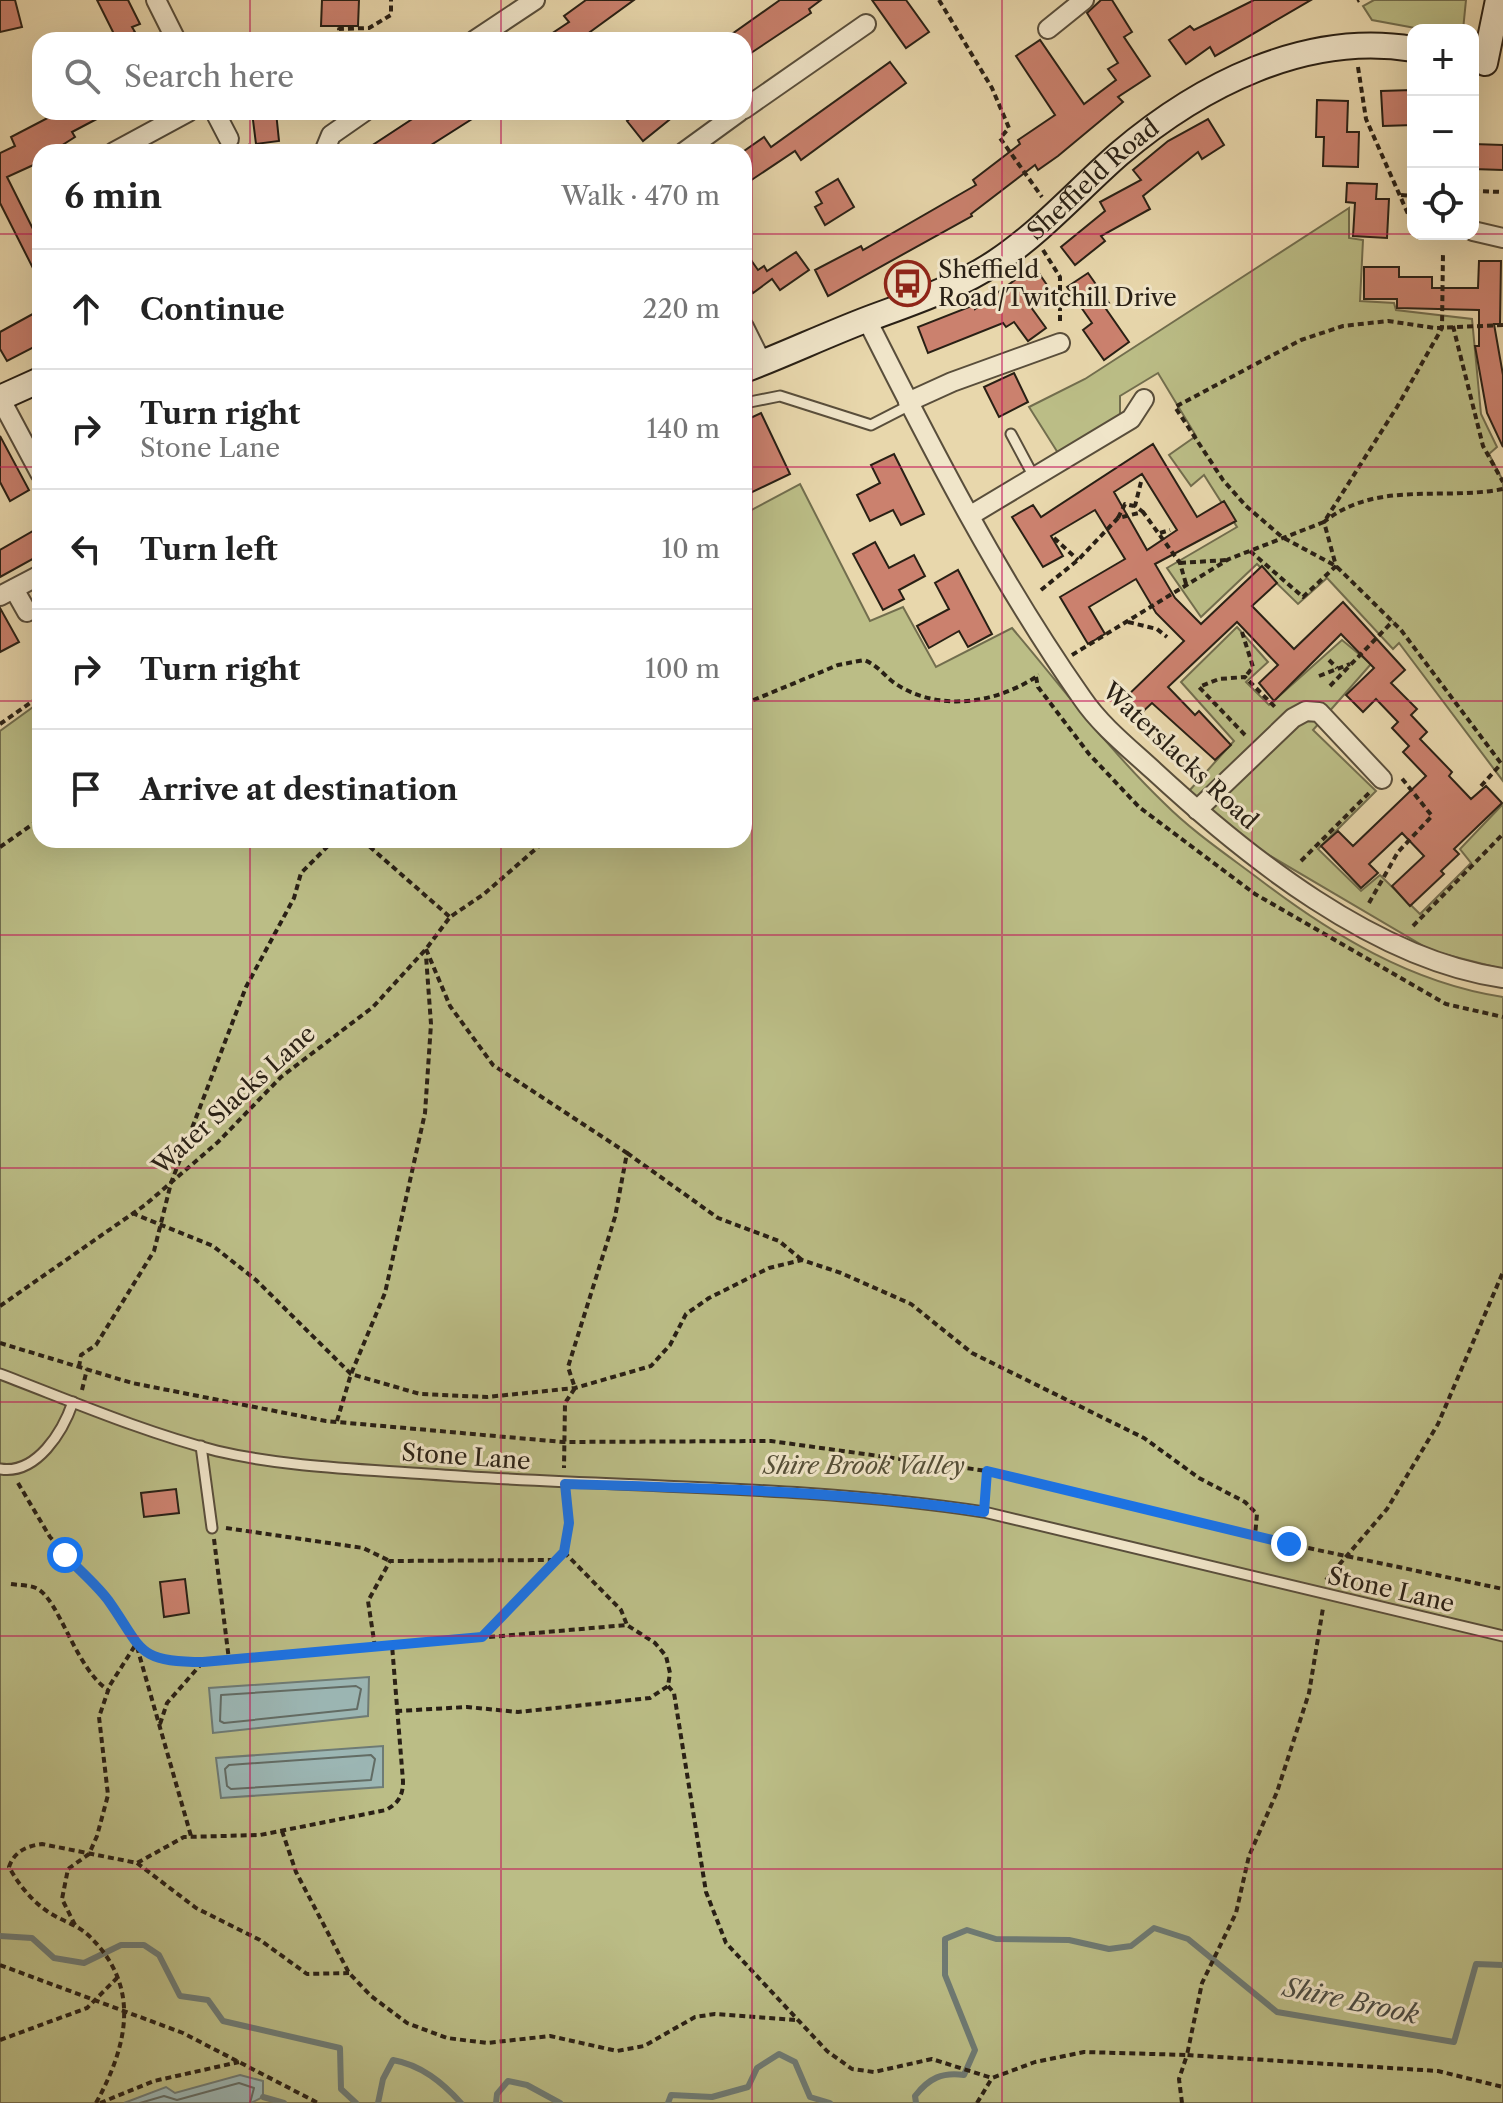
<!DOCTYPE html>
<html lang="en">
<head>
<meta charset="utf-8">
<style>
  :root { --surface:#fff; --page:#f2f2f2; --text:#222; --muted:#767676; --line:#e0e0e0 }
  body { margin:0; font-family:"Libre Caslon Text",serif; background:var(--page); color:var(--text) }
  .controls { position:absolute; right:24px; top:24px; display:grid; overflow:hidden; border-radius:16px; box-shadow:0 8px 32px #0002 }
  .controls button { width:72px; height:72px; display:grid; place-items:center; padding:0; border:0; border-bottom:2px solid var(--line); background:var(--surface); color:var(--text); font:40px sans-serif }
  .stop { position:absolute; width:24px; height:24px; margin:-18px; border:6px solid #1a73e8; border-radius:50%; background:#fff }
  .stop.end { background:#1a73e8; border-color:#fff; box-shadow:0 2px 8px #0008 }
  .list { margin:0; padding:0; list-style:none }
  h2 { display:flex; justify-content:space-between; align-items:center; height:104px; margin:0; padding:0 32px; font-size:34px }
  h2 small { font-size:26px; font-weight:400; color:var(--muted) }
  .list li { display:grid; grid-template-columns:52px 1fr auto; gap:24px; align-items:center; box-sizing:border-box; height:120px; padding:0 32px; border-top:2px solid var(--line) }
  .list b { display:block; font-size:30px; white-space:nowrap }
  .list p { margin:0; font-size:26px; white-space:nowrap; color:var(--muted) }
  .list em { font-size:26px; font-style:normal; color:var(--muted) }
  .icon { flex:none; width:44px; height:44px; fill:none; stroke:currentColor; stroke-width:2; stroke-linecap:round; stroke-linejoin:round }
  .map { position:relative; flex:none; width:1503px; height:2103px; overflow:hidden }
  .search { position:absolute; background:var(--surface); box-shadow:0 8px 32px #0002; left:32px; top:32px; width:720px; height:88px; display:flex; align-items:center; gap:20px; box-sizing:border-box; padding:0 28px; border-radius:24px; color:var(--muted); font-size:30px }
  .panel { position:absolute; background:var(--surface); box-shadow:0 8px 32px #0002; left:32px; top:144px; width:720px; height:704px; border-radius:24px }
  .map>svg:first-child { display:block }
  .green { fill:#bbbd86; stroke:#726e4e; stroke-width:2 }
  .water { fill:#9cb7b5; stroke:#6e7b75; stroke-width:2 }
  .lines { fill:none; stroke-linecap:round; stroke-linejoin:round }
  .shore { stroke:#626c65; stroke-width:2 }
  .stream { stroke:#6e7b75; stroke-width:6 }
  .building { fill:#cb816e; stroke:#292015; stroke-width:2; fill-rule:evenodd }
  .lane-casing { stroke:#594e3b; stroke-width:13 }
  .street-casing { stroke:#594e3b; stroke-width:22 }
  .secondary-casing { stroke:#292015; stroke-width:28 }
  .path { stroke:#292015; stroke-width:4; stroke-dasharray:6 4; stroke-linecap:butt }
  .lane { stroke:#f0e5c9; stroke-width:9 }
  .street { stroke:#f0e5c9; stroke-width:18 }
  .secondary { stroke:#f0e5c9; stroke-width:24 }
  .route { stroke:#1a73e8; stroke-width:10 }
  .grid { fill:none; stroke:#c2185b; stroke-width:2; stroke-opacity:0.55 }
  .labels { text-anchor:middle; stroke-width:6; stroke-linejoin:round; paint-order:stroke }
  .street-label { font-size:24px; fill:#292015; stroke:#f0e5c9 }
  .poi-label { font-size:24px; fill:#292015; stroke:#f0e5c9; text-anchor:start }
  .park-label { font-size:24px; font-style:italic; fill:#554f37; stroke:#f0e5c9 }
  .water-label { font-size:26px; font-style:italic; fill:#4c4d45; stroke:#f0e5c9 }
</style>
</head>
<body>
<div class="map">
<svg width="1503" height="2103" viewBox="0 0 1503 2103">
  <rect width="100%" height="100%" fill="#e8d7ac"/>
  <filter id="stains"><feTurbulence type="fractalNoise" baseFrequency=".0025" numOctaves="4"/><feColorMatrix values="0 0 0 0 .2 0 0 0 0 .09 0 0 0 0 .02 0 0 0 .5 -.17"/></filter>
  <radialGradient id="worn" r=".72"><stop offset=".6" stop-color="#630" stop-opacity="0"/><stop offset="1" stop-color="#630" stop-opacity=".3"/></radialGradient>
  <!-- green -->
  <g class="green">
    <polygon points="1374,0 1466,0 1463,30 1426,30 1372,20 1363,6"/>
    <polygon points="1349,208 1349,238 1363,240 1360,301 1394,303 1396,310 1472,319 1481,414 1497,447 1489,454 1503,481 1503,781 1399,643 1393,649 1327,578 1298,604 1257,564 1201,617 1167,568 1237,527 1204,475 1191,486 1169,455 1196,436 1158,373 1120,396 1120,415 1058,453 1029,407 1085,379"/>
    <path d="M800,484L870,621L903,607L936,667L1012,628C1062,687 1108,749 1164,803C1193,832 1226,854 1259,879C1331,934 1411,983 1503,997V2103H0V731L40,702V840H744V514Z"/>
    <polygon points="1237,627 1268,662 1246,682 1269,705 1342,640 1371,664 1313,730 1376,791 1318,849 1361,891 1380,875 1420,914 1471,863 1460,849 1503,804 1503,969 1432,951 1250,844 1189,791 1234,741 1181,682"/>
  </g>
  <!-- water -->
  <g class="water">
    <polygon points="369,1677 368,1716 213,1733 209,1688"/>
    <polygon points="383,1746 383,1787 221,1798 216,1758"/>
    <polygon points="240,2075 263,2081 263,2097 251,2103 124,2103 166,2087 175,2093"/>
  </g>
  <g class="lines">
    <!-- shore -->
    <g class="shore">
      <polygon points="356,1686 361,1689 357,1709 224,1723 220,1721 221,1695"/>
      <polygon points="371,1755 375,1759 371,1780 231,1789 227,1786 225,1769 229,1765"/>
      <polyline points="140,2103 164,2096 177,2100 239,2083 254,2088 250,2103"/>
    </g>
    <!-- stream -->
    <g class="stream">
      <polyline points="0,1936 32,1938 54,1958 84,1963 121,1945 144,1945 159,1955 180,1996 208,2000 223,2021 340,2048 341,2089 356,2103"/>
      <polyline points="263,2097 284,2103"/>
      <path d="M378,2103L383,2079L393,2060C421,2065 442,2082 461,2103"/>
      <polyline points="496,2103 497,2094 508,2081 527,2085 560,2103"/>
      <polyline points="668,2103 671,2095 712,2097 748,2087 757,2068 779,2054 795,2062 810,2097 830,2103"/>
      <path d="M916,2103L915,2096C929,2078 942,2072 964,2075L975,2050L945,1975V1939L967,1930L996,1939L1069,1940L1109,1949L1131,1946L1154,1928L1188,1939L1277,2012L1454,2042L1476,1964L1503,1965"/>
    </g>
  </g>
  <!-- building -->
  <g class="building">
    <polygon points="0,0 15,0 22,27 0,32"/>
    <polygon points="97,0 128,0 140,24 132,27 135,32 117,40"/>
    <polygon points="322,0 359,0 358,26 321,26"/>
    <polygon points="586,0 634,0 579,40 542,40 569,22 564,16"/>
    <polygon points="780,0 821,0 809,9 811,13 748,55 744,40 737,40 732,34"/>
    <polygon points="872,0 906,0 929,32 906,48"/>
    <polygon points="1101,0 1112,0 1132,32 1124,37 1150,76 1118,97 1123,102 1058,156 1038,170 1035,165 971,214 972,216 828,296 815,270 861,246 863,250 976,185 973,180 1020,144 1018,140 1055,115 1016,56 1040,40 1084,104 1116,80 1108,69 1118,63 1087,13"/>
    <polygon points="1254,0 1311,0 1215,56 1210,47 1186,64 1169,40 1190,26 1194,30"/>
    <polygon points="890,62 906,83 801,160 795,151 744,185 744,151 764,137 771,147"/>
    <polygon points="1412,90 1413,125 1383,126 1381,91"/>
    <polygon points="1317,100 1348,101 1347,132 1359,132 1358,167 1323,166 1324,137 1316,137"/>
    <polygon points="59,112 110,112 72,132 75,137 56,149 40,152 40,162 7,177 40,243 40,282 0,203 0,153 15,146 11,137"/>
    <polygon points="252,112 276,112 279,141 256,144"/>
    <polygon points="423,112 483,112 420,152 362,152"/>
    <polygon points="638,112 679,112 643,141 627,121"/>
    <polygon points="1208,119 1224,145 1202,159 1198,152 1143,196 1150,209 1101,236 1105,241 1075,265 1061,247 1105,211 1100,202 1141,180 1133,170 1168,141"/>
    <polygon points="1473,144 1503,145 1503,170 1473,169"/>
    <polygon points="838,179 854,207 825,225 815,207 822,203 816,192"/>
    <polygon points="1347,183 1377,184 1376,199 1389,199 1387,238 1353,236 1355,203 1346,202"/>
    <polygon points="744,250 758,270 764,266 767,271 796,252 809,270 780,290 772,279 753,293 744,279"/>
    <polygon points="1479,261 1501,261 1500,324 1494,324 1503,375 1503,447 1487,413 1475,346 1479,346 1479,310 1397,308 1397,299 1364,299 1364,267 1399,267 1399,277 1432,277 1432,288 1478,288"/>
    <polygon points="1034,266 1049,288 1028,303 1046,328 1028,341 1014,322 1006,327 1003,323 928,353 918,327 974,305 975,309"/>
    <polygon points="1088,273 1109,303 1104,306 1129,342 1104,360 1083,330 1092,323 1067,287"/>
    <polygon points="40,310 40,344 7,361 0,349 0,332"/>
    <polygon points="1014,373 1028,402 999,417 984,387"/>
    <polygon points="761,413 790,474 744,496 744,421"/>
    <polygon points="0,436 29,490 10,501 0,482"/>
    <path d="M1153,444L1197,517L1224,501L1236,521L1155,564L1175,598L1201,624L1262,566L1277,583L1252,606L1294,649L1343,602L1405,670L1391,683L1417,709L1411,715L1427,732L1420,739L1452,772L1449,776L1471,799L1486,786L1502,803L1454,849L1459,854L1441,871L1444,874L1410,906L1392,886L1424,856L1402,833L1369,864L1378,873L1361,888L1321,846L1338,831L1353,846L1426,776L1403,752L1409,746L1392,728L1398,722L1376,699L1363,712L1346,695L1374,668L1341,634L1274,701L1259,683L1278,665L1237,622L1168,687L1195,715L1199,711L1231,745L1215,760L1152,703L1139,715L1124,699L1184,641L1156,613L1136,579L1089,607L1105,634L1088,644L1060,597L1125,559L1095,510L1051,536L1063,556L1043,567L1012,517L1033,505L1041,517ZM1142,474L1177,530L1147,550L1114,492Z"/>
    <polygon points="894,454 924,514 901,525 893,510 870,521 857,495 880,483 871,465"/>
    <polygon points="40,527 40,555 0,577 0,550"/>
    <polygon points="875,542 889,568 914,555 925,576 899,590 904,599 883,610 853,554"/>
    <polygon points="958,570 992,634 968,647 959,631 929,648 917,626 949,609 935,583"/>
    <polygon points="0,608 19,642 0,652"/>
    <polygon points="176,1489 179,1513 144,1517 141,1493"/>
    <polygon points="185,1579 189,1613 164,1617 160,1582"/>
  </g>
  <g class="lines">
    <defs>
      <g id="lane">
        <polyline points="744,401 745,403 780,396 871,425 910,405"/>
        <polyline points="1011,434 1034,477"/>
        <path d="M0,1374C71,1401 143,1432 217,1451C285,1467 359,1469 428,1474C613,1488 800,1484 984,1512L1503,1636"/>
        <polyline points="201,1446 212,1528"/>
        <path d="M0,1469C37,1475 63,1431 73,1402"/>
      </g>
      <g id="street">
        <polyline points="156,0 176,40"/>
        <polyline points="1048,29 1084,0"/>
        <polyline points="475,40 535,0"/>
        <polyline points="744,109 866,24"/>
        <polyline points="215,112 229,139"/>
        <polyline points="114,152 188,112"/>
        <polyline points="324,152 331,135 364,112"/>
        <polyline points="684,152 739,112"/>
        <polyline points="1473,231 1503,238"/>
        <path d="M867,320C932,449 999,580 1082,698C1101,726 1129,748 1154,771C1246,856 1375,960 1503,978"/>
        <polyline points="744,327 762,363"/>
        <polyline points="0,398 40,473"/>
        <polyline points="908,402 952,382 1060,343"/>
        <polyline points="971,515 1131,419 1144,399"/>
        <polyline points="14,589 27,612"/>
        <polyline points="0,596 40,575"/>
        <polyline points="1197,810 1293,718 1306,711 1319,712 1382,779"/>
      </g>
      <g id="secondary">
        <polyline points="1485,63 1498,0"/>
        <path id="s1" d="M744,370C786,354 826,335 868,319C911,303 957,288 996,262C1041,232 1078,190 1119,154C1199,86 1305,31 1413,49"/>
        <polyline points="0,398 40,380"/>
      </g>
    </defs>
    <!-- lane casing -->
    <use href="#lane" class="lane-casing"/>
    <!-- street casing -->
    <use href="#street" class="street-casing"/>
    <!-- secondary casing -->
    <use href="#secondary" class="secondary-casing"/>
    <!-- path -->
    <g class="path">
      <polyline points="939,0 992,88 1009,128 1000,138 1042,197"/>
      <polyline points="1357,1 1359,0"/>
      <polyline points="340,40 339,29 369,28 391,15 391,0"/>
      <polyline points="1358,67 1366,119 1408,214"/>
      <polyline points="247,145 255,152 266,152"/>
      <polyline points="267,152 307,148"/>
      <polyline points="1473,191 1503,192"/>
      <polyline points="1401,195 1413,196"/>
      <polyline points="1043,250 1060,277 1060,325"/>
      <polyline points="1503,325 1435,328 1388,321 1343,326 1301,340 1175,407 1223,480 1246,506 1282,537 1336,566 1401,630 1503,766"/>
      <polyline points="1453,326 1483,446 1503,482"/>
      <polyline points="1141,482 1135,506 1143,512"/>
      <polyline points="1118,518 1125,504 1134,506"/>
      <polyline points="1160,533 1170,530"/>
      <polyline points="1054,538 1078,560"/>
      <path d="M1250,551L1303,597L1336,566L1324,522C1376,480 1442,501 1503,489"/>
      <polyline points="1180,563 1226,560"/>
      <polyline points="1041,590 1078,560 1118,518 1143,512 1180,563 1186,584"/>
      <polyline points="1128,622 1157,629 1167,637"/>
      <polyline points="1242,632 1253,667 1245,677"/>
      <polyline points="1072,655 1229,559 1324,522 1397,407 1442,328 1443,252"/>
      <polyline points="1329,660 1337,668"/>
      <polyline points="1319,676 1350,664"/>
      <polyline points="1036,677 1038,687 1089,754 1139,807 1255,894 1446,1004 1503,1017"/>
      <polyline points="1330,686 1393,621"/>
      <path d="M744,704L838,665L864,660C877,665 883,674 893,682C937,713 996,704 1039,675"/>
      <polyline points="0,724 40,696"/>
      <polyline points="1245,735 1199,687 1219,679 1245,677 1276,708"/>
      <polyline points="1481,786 1501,764"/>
      <polyline points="362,840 450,917"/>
      <polyline points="0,847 40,819"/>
      <polyline points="1301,861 1370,792"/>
      <polyline points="1369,903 1398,852 1432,816 1400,776"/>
      <polyline points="1413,926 1503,834"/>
      <polyline points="426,949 450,1006 493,1065 627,1153 615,1217 568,1367 575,1388 565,1403 564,1468"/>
      <polyline points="627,1153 718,1218 779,1241 802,1260"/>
      <polyline points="132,1213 213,1246 256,1280 351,1374 420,1394 487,1397 575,1388 651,1366 670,1345 686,1314 709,1298 769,1268 802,1260 841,1273 911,1304 972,1353 1144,1438 1199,1478 1245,1502 1257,1514 1255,1536"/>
      <polyline points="0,1306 145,1205 218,1142 281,1077 373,1007 426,949 450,917 484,894 546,840"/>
      <polyline points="0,1343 132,1383 326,1421 563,1442 771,1441 987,1471 1289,1544 1503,1589"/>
      <polyline points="79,1367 81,1355 96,1345 154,1251 171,1183 246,987 294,898 301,873 334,840"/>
      <polyline points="82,1390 87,1369"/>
      <polyline points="337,1421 351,1374 385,1293 425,1113 431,1024 426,956"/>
      <polyline points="18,1483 50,1537 104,1595 140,1650 173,1662 203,1662 627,1625 655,1643 666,1656 670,1673 668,1686 650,1698 518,1712 467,1707 397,1711"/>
      <polyline points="985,1498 987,1471"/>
      <polyline points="226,1528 363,1548 390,1561"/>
      <polyline points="214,1539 229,1660"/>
      <polyline points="564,1552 621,1610 627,1625"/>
      <polyline points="1326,1580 1387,1509 1438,1424 1503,1272"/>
      <path d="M11,1584C18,1585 29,1585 36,1588C59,1598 75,1668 108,1690"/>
      <polyline points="483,1635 564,1552 569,1523 566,1493"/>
      <polyline points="137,1647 191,1836"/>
      <polyline points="375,1647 368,1601 390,1561 553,1560"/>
      <polyline points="668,1686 674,1693 706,1892 726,1943 827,2051 852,2069 874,2072 932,2059 992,2078 1035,2062 1084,2052 1187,2055 1202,1983 1236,1913 1249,1856 1277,1792 1309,1693 1323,1608"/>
      <polyline points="160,1724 167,1703 203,1662"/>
      <polyline points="282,1831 296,1872 349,1973 371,1996 407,2023 447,2038 487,2043 550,2036 617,2051 644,2046 695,2017 715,2014 795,2020"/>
      <polyline points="137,1863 196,1908 260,1940 307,1974 349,1973"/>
      <polyline points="75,1925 62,1899 68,1869 89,1854 97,1836 108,1795 99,1717 110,1685 136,1644"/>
      <polyline points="0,1965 183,2033 318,2103"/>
      <polyline points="0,2040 87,2008 117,1978"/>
      <path d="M96,2103C128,2045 142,1985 87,1934C78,1926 66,1922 55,1916C35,1905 20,1887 9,1867C14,1852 26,1846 42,1844L137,1863L184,1837L260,1835L386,1810C399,1803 403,1795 403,1781L392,1645"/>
      <polyline points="100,2103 154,2081 239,2062"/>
      <polyline points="977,2103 992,2078"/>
      <polyline points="1182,2103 1179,2079 1187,2055 1438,2071 1503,2087"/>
    </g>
    <!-- lane -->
    <use href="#lane" class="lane"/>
    <!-- street -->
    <use href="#street" class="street"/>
    <!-- secondary -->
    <use href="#secondary" class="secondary"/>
  </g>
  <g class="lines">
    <!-- route -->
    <path class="route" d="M65,1555C79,1570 96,1584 108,1600C143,1649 135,1662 203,1662L482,1637L564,1552L569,1523L565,1484C705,1488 845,1491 984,1512L987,1471L1289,1544"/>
  </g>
  <!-- grid -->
  <path class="grid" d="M250,0V40M501,0V40M752,0V2103M1002,0V2103M1252,0V2103M250,112V152M501,112V152M0,234H40M744,234H1413M1473,234H1503M0,467H40M744,467H1503M0,701H40M744,701H1503M250,840V2103M501,840V2103M0,935H1503M0,1168H1503M0,1402H1503M0,1636H1503M0,1869H1503"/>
  <!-- icons -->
  <defs>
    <symbol id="bus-ring" viewBox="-11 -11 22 22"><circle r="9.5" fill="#f0e5c9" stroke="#8f2418" stroke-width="1.5"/><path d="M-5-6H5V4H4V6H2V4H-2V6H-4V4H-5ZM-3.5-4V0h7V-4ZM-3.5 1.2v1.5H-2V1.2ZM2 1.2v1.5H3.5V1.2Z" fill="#8f2418"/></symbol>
  </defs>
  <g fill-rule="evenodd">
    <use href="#bus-ring" x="882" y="258" width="51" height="51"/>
  </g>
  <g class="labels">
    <!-- street labels -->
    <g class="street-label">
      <text dy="8" stroke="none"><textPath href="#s1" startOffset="402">Sheffield Road</textPath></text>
      <text transform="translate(1180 756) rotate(43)" y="8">Waterslacks Road</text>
      <text transform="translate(234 1100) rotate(-42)" y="8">Water Slacks Lane</text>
      <text transform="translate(466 1457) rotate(4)" y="8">Stone Lane</text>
      <text transform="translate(1391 1590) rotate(13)" y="8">Stone Lane</text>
    </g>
    <!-- poi labels -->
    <g class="poi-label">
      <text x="938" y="278">Sheffield<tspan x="938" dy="28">Road/Twitchill Drive</tspan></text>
    </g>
    <!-- park labels -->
    <g class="park-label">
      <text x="864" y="1474">Shire Brook Valley</text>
    </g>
    <!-- water labels -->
    <g class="water-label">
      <text transform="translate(1351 2001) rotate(12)" y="9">Shire Brook</text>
    </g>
  </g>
  <rect width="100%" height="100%" filter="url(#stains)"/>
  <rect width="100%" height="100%" fill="url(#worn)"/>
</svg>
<div class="controls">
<button>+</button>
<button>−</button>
<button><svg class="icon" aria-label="locate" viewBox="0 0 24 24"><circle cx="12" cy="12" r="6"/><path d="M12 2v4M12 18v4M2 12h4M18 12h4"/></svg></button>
</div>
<div class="stop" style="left:65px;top:1555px"></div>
<div class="stop end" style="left:1289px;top:1544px"></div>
<div class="search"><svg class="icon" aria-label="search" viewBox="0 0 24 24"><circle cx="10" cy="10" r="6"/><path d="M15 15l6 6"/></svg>Search here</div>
<section class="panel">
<h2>6 min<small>Walk · 470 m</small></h2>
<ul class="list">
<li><svg class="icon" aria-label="ahead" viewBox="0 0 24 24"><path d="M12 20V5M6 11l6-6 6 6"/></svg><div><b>Continue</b></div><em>220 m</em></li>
<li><svg class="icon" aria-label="right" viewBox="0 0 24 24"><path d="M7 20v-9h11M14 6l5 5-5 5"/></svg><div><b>Turn right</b><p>Stone Lane</p></div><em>140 m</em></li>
<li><svg class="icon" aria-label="left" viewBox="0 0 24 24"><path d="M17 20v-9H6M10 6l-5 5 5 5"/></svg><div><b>Turn left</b></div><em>10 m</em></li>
<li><svg class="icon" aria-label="right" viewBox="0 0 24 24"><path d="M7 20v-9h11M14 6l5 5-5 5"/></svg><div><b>Turn right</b></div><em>100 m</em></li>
<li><svg class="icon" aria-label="arrive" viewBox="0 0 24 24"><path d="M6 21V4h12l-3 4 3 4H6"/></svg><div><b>Arrive at destination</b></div></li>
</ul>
</section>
</div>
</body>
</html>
